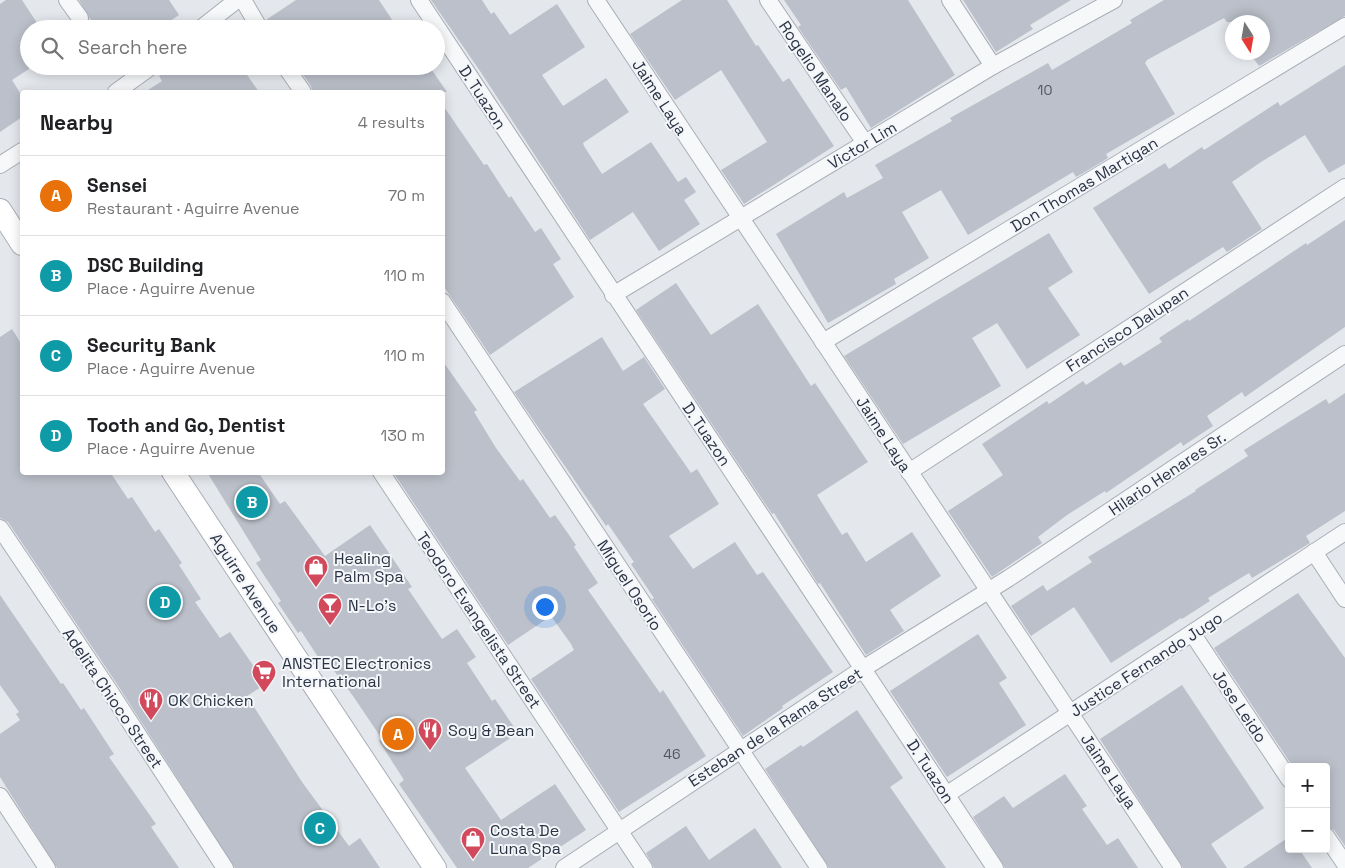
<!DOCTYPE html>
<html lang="en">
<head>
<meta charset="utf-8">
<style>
  :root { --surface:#fff; --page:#f6f6f6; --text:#202124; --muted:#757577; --line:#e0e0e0; --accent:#0b8043 }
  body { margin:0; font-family:"Space Grotesk",sans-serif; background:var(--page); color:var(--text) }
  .controls { position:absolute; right:15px; bottom:15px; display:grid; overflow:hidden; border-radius:5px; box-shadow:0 2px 12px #0003 }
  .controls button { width:45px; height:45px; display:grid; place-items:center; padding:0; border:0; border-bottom:1px solid var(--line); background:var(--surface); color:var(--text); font:25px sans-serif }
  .compass { position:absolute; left:1225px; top:15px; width:45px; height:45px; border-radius:50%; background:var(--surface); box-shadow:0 2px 12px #0003; rotate:169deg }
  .you { position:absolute; left:544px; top:606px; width:18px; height:18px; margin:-12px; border:4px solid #fff; border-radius:50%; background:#1a73e8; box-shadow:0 0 0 8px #1a73e833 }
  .badge { display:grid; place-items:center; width:32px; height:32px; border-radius:50%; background:var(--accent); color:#fff; font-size:16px; font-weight:700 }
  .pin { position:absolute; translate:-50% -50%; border:2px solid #fff; box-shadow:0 1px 5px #0006 }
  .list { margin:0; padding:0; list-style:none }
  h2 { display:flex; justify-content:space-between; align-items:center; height:65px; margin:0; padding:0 20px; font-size:21px }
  h2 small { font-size:16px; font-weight:400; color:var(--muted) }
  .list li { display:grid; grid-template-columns:32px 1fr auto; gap:15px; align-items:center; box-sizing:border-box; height:80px; padding:0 20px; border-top:1px solid var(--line) }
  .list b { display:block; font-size:19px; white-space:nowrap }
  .list p { margin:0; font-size:16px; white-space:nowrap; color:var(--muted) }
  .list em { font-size:16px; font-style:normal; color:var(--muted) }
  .icon { flex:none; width:28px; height:28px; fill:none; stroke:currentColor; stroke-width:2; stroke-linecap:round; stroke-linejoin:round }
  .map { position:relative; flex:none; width:1345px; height:868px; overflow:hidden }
  .search { position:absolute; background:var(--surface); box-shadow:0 2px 12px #0003; left:20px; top:20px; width:425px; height:55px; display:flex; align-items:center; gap:12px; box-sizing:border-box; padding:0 18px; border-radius:28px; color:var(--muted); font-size:19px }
  .panel { position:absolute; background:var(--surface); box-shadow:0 2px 12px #0003; left:20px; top:90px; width:425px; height:385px; border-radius:5px }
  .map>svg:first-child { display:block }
  .building { fill:#bbc0ca }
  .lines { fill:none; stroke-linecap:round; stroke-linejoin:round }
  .street-casing { stroke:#a9aeb7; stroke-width:18 }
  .secondary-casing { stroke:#a9aeb7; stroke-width:24 }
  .street { stroke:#f7f8fa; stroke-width:16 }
  .secondary { stroke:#fff; stroke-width:22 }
  .labels { text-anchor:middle; stroke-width:4; stroke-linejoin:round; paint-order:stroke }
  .number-label { font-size:14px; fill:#4f5766 }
  .street-label { font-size:16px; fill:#2b3445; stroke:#f4f6f9 }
  .poi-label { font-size:16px; fill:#2b3445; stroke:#f4f6f9; text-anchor:start }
</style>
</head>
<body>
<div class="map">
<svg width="1345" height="868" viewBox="0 0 1345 868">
  <rect width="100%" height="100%" fill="#e4e7ec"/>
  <!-- building -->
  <g class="building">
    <polygon points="6,0 22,0 41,29 29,29 29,69 12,80 22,96 22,117 0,132 0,4"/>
    <polygon points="79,0 169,0 179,15 158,29 96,29"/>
    <polygon points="296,0 379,0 398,29 331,29 326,21 315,29 270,29 266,20"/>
    <polygon points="431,0 482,0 491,14 494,12 510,35 557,4 585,47 542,75 563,106 606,78 629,112 583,143 584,146 602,174 651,142 678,182 686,177 696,192 684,200 700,224 659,251 633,212 590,240 480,71"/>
    <polygon points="682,0 727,0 756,46 758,45 783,82 789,78 834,146 744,204 721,170 767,142 721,70 675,100 630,34"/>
    <polygon points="784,0 908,0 955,75 871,128 846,87 841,90 798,27 801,25"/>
    <polygon points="963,0 1071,0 1030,25 1033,29 996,52"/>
    <polygon points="1164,0 1345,0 1345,16 1259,66 1249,52 1262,52 1262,22 1227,22 1224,18 1147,60 1145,63 1175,114 1106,154 1108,158 1090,169 1076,177 1073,172 968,235 941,190 902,212 929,258 894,279 896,284 828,323 776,234 844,192 847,198 883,178 875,165 952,121 950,118 1048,63 1052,70 1132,23 1130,20"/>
    <polygon points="1345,65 1345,164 1329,173 1305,135 1261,162 1232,182 1262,229 1227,252 1223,247 1149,294 1093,208 1165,163 1169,169 1202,147 1204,150 1278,102 1280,106"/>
    <polygon points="175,66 241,66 259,92 145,92 162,81 159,76"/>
    <polygon points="297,66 429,66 447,92 313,92 311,86"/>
    <polygon points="442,104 484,165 487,164 509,198 511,196 535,232 541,228 561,259 553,264 574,297 490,355 442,284"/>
    <polygon points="1345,220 1345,327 1245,397 1242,392 1207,416 1213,426 1183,446 1181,442 1106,493 1105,491 1067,515 1038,537 1042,543 992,577 948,511 1003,475 982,444 1047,401 1049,404 1083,381 1086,385 1121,362 1124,366 1162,342 1159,338 1188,319 1189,321 1306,243 1307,245"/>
    <polygon points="1049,233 1073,272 1048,288 1080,335 1027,369 997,323 972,338 1001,386 903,444 844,356"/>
    <polygon points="676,283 711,335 758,304 811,386 815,383 868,462 817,495 842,535 847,532 866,562 912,532 941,576 890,610 904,631 866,655 820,583 818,584 774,513 772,514 636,310"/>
    <polygon points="12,329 22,345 22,472 110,472 128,499 132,497 155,532 159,529 182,563 179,565 201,599 195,602 220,638 230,632 266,684 247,696 302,782 349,846 360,838 380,868 235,868 117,684 8,522 0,518 0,337"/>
    <polygon points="602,337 623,371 644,357 665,389 643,404 691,473 697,469 719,504 669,536 693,569 735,542 757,575 763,572 833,672 782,706 783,708 743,736 652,599 654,598 631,564 634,562 608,524 606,526 514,392"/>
    <polygon points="442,360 477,410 474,412 496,448 520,481 523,479 550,518 555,515 576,545 574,547 598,583 588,590 660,693 663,690 706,756 619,812 531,679 574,650 571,644 551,616 508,645 393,472 442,472"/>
    <polygon points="1345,393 1345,511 1306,536 1310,543 1252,578 1249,573 1208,598 1210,601 1182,619 1181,618 1111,663 1074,607 1031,636 1011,606 1043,585 1047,591 1092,562 1088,557 1196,491 1195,490 1248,456 1244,450 1326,399 1329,404"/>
    <polygon points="207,472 258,472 280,504 285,501 325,556 370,525 412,587 408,589 442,639 457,629 476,657 467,663 492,701 495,699 518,733 465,768 501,820 555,784 586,830 528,868 457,868 399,784 404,780 379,741 382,739 353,696 326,660 322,663 301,631 298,633 278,603 281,601 256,563 261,560"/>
    <polygon points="1298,593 1345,658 1345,846 1334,830 1326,826 1326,767 1293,767 1214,648"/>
    <polygon points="0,595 61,684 63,683 81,710 84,708 114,754 109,757 156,824 151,827 179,868 57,868 0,777 0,734 20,720 16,714 19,712 0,685"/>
    <polygon points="978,634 1007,678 999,683 1026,725 947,777 890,691"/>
    <polygon points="1182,685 1264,808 1211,844 1227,868 1183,868 1100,739"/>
    <polygon points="857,710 903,778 890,787 946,868 829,868 765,769 801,745 803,747"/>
    <polygon points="1065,774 1087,806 1082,809 1107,845 1118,838 1138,868 1005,868 973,817 1004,796 1013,808"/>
    <polygon points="686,826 709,860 755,828 782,868 654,868 646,853"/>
    <polygon points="1289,837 1289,849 1299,849 1312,868 1243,868"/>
  </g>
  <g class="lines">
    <defs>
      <g id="street">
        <polyline points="67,0 80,18"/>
        <polyline points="243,0 260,29"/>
        <polyline points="419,0 995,868"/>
        <polyline points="596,0 1173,868"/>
        <polyline points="768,0 865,143"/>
        <polyline points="950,0 993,66"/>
        <polyline points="200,29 237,0"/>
        <polyline points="285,66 303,92"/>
        <polyline points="116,92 152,66"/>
        <polyline points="0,165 22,151"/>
        <polyline points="613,295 993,66 1114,0"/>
        <polyline points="442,301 819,868"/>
        <polyline points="823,342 1345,26"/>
        <polyline points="381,472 644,868"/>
        <polyline points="909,472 1345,187"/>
        <polyline points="0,528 109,690 225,868"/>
        <polyline points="1314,552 1345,599"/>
        <polyline points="1192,633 1289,779"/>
        <polyline points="946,795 1345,532"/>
        <polyline points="0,796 47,868"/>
        <polyline points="1326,836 1345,864"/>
        <polyline points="564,868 864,668 1009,578 1345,354"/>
      </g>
      <g id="secondary">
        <polyline points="0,210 22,244"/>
        <polyline points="173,472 435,868"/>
      </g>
    </defs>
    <!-- street casing -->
    <use href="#street" class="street-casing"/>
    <!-- secondary casing -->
    <use href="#secondary" class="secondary-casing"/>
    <!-- street -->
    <use href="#street" class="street"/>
    <!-- secondary -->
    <use href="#secondary" class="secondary"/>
  </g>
  <!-- icons -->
  <defs>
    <symbol id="shop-pin" viewBox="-11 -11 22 30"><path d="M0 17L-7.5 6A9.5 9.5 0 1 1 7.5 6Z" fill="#d1495b" stroke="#f4f6f9"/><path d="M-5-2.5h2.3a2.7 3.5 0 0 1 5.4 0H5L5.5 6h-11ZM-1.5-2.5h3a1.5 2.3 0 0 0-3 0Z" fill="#fff"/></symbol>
    <symbol id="bar-pin" viewBox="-11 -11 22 30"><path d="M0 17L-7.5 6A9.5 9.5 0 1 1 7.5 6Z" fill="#d1495b" stroke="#f4f6f9"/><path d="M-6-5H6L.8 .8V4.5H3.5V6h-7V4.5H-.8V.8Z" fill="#fff"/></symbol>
    <symbol id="supermarket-pin" viewBox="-11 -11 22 30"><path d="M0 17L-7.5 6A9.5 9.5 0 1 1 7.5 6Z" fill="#d1495b" stroke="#f4f6f9"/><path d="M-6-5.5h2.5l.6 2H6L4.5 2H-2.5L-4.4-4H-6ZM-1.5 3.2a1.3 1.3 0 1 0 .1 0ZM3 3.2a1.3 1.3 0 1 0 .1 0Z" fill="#fff"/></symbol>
    <symbol id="restaurant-pin" viewBox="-11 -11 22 30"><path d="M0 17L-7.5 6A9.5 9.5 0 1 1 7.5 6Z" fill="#d1495b" stroke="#f4f6f9"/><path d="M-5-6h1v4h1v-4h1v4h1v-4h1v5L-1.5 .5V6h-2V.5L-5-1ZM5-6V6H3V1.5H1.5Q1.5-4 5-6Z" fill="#fff"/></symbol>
  </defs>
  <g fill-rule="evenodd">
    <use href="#shop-pin" x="302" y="553" width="28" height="38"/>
    <use href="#bar-pin" x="316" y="591" width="28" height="38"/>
    <use href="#supermarket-pin" x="250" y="658" width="28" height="38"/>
    <use href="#restaurant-pin" x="137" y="686" width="28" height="38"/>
    <use href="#restaurant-pin" x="416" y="716" width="28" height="38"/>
    <use href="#shop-pin" x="459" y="825" width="28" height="38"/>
  </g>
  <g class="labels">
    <!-- number labels -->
    <g class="number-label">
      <text x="1045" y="95">10</text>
      <text x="672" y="759">46</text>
    </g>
    <!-- street labels -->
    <g class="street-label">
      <text transform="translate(816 71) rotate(56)" y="6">Rogelio Manalo</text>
      <text transform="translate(483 97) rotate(57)" y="6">D. Tuazon</text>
      <text transform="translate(660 97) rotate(57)" y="6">Jaime Laya</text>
      <text transform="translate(862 145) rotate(-31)" y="6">Victor Lim</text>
      <text transform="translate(1084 184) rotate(-31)" y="6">Don Thomas Martigan</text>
      <text transform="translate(1127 329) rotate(-33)" y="6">Francisco Dalupan</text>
      <text transform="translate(707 434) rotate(56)" y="6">D. Tuazon</text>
      <text transform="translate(884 434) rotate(57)" y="6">Jaime Laya</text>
      <text transform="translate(1167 473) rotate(-34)" y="6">Hilario Henares Sr.</text>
      <text transform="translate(246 583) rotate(57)" y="6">Aguirre Avenue</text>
      <text transform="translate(630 585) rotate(57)" y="6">Miguel Osorio</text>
      <text transform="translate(479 620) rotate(56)" y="6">Teodoro Evangelista Street</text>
      <text transform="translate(1146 664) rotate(-33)" y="6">Justice Fernando Jugo</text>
      <text transform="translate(113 698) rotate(56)" y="6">Adelita Chioco Street</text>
      <text transform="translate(1240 706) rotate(56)" y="6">Jose Leido</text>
      <text transform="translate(775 727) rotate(-33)" y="6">Esteban de la Rama Street</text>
      <text transform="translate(931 771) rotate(57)" y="6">D. Tuazon</text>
      <text transform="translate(1109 771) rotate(56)" y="6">Jaime Laya</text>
    </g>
    <!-- poi labels -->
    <g class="poi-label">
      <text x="334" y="564">Healing<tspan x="334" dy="18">Palm Spa</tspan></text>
      <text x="348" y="611">N-Lo's</text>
      <text x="282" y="669">ANSTEC Electronics<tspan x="282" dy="18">International</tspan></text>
      <text x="168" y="706">OK Chicken</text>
      <text x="448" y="736">Soy &amp; Bean</text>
      <text x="490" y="836">Costa De<tspan x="490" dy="18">Luna Spa</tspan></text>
    </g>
  </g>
</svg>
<div class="controls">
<button>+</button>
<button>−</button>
</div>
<svg class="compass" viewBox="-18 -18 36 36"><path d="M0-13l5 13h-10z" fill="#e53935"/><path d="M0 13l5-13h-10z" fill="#757577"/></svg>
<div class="you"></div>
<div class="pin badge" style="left:398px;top:734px;background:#e8710a">A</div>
<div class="pin badge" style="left:252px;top:502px;background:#0f9aa8">B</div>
<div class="pin badge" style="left:320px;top:828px;background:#0f9aa8">C</div>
<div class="pin badge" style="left:165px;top:602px;background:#0f9aa8">D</div>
<div class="search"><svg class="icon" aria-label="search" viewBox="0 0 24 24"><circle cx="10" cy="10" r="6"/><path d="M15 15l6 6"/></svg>Search here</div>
<section class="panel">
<h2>Nearby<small>4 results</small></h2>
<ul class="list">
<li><span class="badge" style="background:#e8710a">A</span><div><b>Sensei</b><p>Restaurant · Aguirre Avenue</p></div><em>70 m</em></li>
<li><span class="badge" style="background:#0f9aa8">B</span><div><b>DSC Building</b><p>Place · Aguirre Avenue</p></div><em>110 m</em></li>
<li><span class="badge" style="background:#0f9aa8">C</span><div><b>Security Bank</b><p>Place · Aguirre Avenue</p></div><em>110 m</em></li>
<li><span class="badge" style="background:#0f9aa8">D</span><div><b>Tooth and Go, Dentist</b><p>Place · Aguirre Avenue</p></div><em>130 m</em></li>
</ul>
</section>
</div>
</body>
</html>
